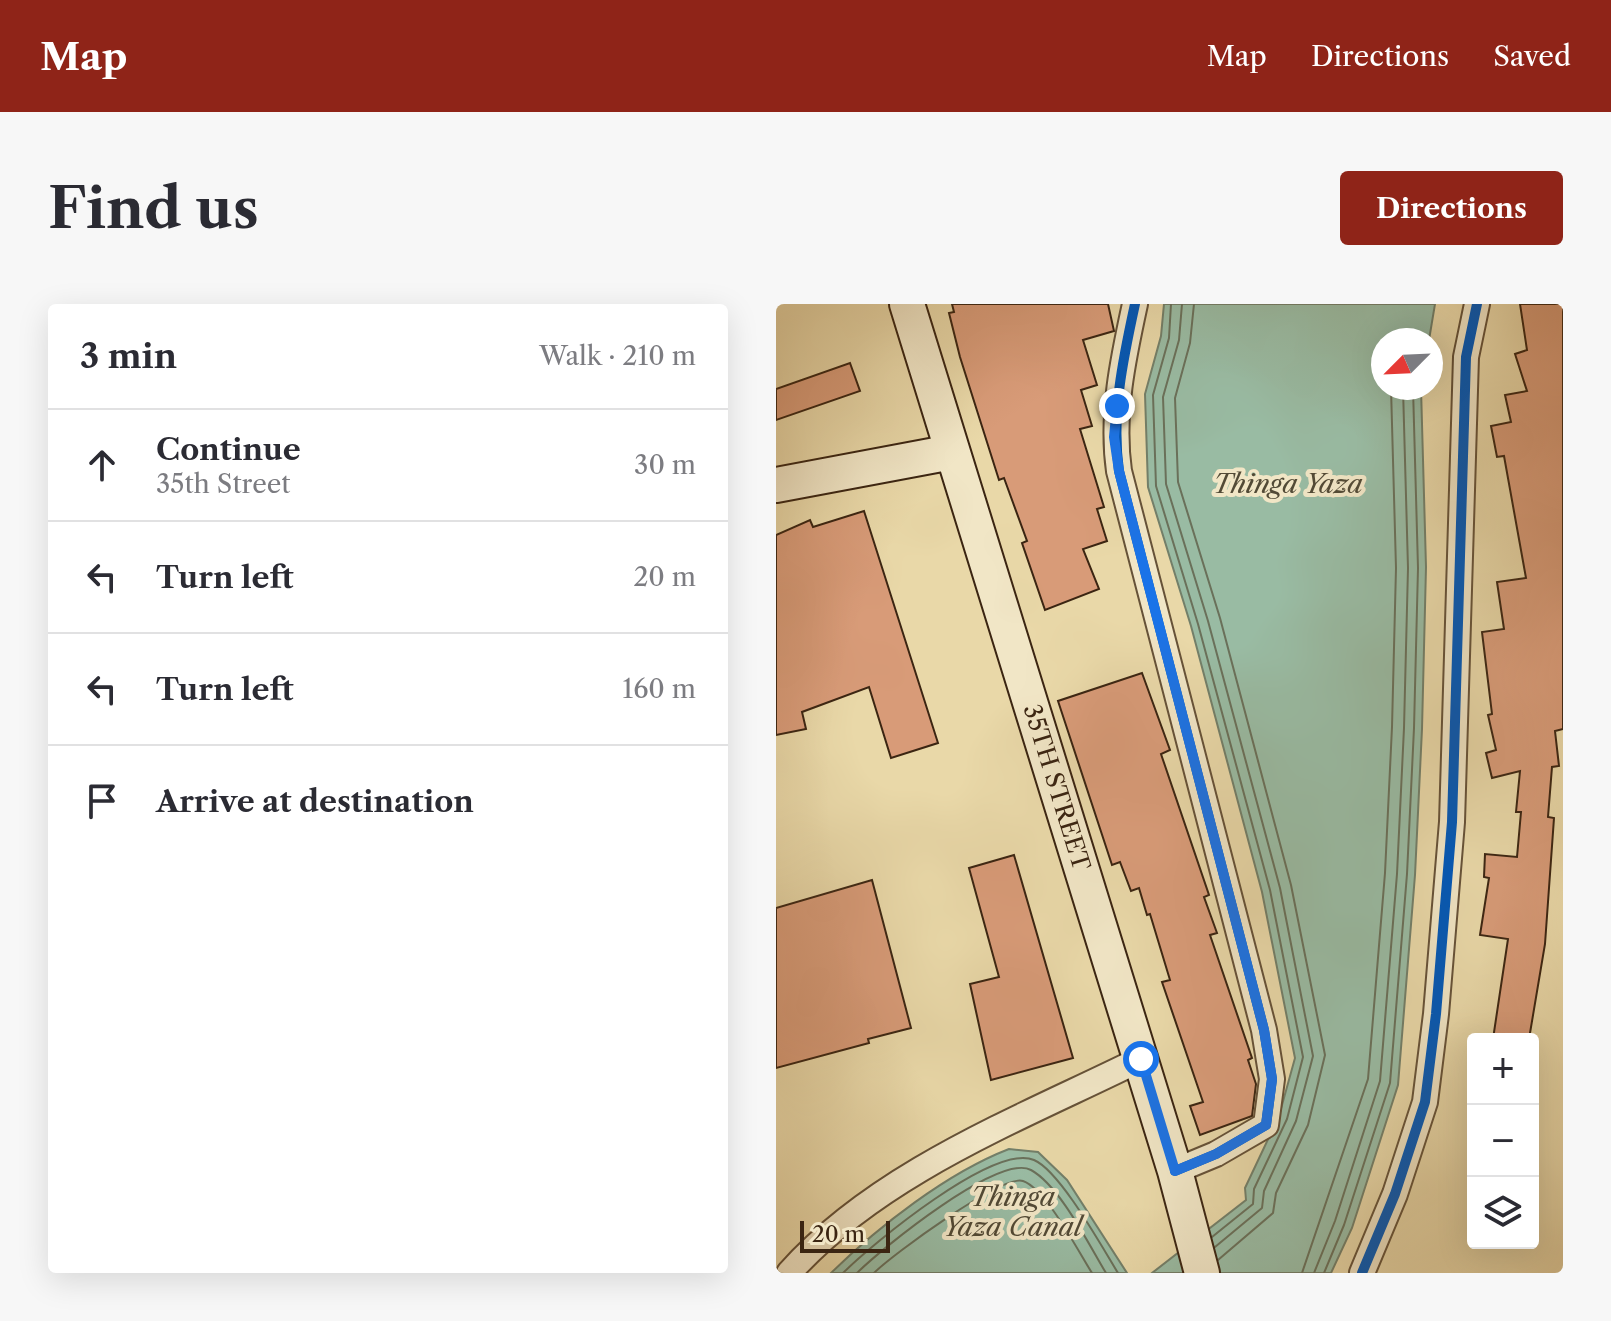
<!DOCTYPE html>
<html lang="en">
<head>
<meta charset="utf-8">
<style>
  :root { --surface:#fff; --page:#f7f7f7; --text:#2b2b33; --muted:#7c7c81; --line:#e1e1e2; --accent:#8f2418 }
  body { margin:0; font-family:"Libre Caslon Text",serif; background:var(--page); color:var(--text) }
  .controls { position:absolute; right:24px; bottom:24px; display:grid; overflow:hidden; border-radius:8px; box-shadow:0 8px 32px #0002 }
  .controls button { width:72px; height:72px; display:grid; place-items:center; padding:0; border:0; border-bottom:2px solid var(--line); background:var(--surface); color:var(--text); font:40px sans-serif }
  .compass { position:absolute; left:595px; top:24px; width:72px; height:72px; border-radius:50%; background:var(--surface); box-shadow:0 8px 32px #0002; rotate:246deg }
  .scale { position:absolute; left:24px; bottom:20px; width:90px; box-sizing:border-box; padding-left:8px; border:4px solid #3b2512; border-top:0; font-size:22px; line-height:28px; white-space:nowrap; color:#3b2512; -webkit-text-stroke:6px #f1e6c6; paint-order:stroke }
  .stop { position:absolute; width:24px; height:24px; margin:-18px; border:6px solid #1a73e8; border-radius:50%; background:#fff }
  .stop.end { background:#1a73e8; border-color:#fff; box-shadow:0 2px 8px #0008 }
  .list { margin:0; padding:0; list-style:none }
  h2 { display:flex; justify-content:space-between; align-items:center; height:104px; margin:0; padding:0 32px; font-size:34px }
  h2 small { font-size:26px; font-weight:400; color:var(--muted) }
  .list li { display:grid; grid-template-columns:52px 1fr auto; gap:24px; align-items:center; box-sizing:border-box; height:112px; padding:0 32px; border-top:2px solid var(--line) }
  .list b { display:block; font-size:30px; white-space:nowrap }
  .list p { margin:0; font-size:26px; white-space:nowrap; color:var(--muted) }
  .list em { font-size:26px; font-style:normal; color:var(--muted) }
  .icon { flex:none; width:44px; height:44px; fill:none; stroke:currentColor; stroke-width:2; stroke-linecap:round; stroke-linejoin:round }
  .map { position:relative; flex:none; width:787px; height:969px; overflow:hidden; border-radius:8px }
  header { display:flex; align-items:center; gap:48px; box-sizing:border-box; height:112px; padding:0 40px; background:var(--accent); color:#fff }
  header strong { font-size:38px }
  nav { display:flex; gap:44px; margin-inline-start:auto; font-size:28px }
  .intro { display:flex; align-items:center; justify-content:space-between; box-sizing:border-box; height:192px; padding:0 48px }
  h1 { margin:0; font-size:56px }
  .button { padding:20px 36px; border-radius:8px; background:var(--accent); color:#fff; font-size:28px; font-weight:700 }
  main { display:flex; gap:48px; padding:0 48px }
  aside { flex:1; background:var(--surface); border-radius:8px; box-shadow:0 8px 32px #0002 }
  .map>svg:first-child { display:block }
  .water { fill:#99bba3; stroke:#737f69; stroke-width:2 }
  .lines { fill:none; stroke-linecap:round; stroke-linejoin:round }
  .shore { stroke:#6a705a; stroke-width:2 }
  .building { fill:#d89b78; stroke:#3b2512; stroke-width:2 }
  .street-casing { stroke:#665238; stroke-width:28 }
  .secondary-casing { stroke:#3b2512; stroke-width:38 }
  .street { stroke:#f1e6c6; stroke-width:24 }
  .secondary { stroke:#f1e6c6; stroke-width:34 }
  .cycleway-casing { stroke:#f1e6c6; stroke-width:15 }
  .cycleway { stroke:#0057b8; stroke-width:10 }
  .route { stroke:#1a73e8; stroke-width:10 }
  .labels { text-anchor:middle; stroke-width:8; stroke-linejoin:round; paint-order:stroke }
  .street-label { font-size:24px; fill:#3b2512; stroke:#f1e6c6 }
  .water-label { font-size:26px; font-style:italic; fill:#524a36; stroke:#f1e6c6 }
</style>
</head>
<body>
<header>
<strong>Map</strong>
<nav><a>Map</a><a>Directions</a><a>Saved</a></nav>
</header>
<div class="intro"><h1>Find us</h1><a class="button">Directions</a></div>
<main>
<aside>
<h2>3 min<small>Walk · 210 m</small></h2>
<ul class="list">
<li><svg class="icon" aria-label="ahead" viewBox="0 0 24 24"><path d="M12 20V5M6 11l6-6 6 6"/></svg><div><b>Continue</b><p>35th Street</p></div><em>30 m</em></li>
<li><svg class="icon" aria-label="left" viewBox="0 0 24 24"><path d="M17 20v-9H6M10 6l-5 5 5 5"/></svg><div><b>Turn left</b></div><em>20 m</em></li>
<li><svg class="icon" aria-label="left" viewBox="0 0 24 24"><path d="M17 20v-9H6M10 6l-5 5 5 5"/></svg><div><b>Turn left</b></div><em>160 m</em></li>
<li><svg class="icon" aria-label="arrive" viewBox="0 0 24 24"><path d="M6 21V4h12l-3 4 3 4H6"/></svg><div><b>Arrive at destination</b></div></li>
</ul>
</aside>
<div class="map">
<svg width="787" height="969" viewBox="0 0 787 969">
  <rect width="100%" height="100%" fill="#e9d8a8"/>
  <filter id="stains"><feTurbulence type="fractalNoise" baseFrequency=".0025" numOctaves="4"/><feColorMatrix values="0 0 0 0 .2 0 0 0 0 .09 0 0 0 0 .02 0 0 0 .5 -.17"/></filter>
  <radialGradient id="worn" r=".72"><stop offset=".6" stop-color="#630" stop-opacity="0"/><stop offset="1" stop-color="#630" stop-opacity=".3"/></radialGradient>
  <!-- water -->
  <g class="water">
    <polygon points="388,0 659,0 653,36 607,36 607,84 645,84 650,263 646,425 639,571 622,781 576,924 555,969 376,969 470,896 469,884 503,812 519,754 486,588 415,322 372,183 369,90 385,32"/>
    <path d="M233,845L262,848L291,876L351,969H55C103,922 171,869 233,845Z"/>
  </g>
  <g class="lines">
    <!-- shore -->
    <g class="shore">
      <polyline points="395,0 393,34 377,91 380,182 422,320 494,586 527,753 511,815 478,885 477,900 436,933"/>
      <polyline points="406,0 403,36 387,93 390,180 432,317 504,584 537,752 520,817 488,887 486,904 439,943"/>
      <polyline points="418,0 414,39 399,94 402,178 444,314 515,581 549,751 532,821 500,889 497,909 442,956"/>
      <path d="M67,969C96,940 218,839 258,856C284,867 326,943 342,969"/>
      <path d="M81,969C105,945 223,849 255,866C284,882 313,941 330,969"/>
      <path d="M98,969C116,951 226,870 247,877C270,885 302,947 316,969"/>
      <polyline points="526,969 592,775 609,569 616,423 620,264 615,84"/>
      <polyline points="538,969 559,917 604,777 621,570 628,424 632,264 627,84"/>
      <polyline points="548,969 568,921 614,779 631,570 638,424 642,264 637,84"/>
    </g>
  </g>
  <!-- building -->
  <g class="building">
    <polygon points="176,0 332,0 338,27 307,36 321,81 305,86 316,122 304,125 328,203 321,205 331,237 307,245 323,285 269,306 246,239 251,237 228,174 223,176 184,53 173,9 178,8"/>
    <polygon points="744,0 787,0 787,425 779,427 783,462 776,463 772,513 778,514 769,640 753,735 717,735 732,635 704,631 713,574 708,573 709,550 741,553 745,508 740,508 744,467 716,474 710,449 720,446 712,411 716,410 706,328 728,325 721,278 750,274 728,152 721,153 715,122 735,118 729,91 751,87 739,50 751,46"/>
    <polygon points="74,59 84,87 0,116 0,85"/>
    <polygon points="88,207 162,439 115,454 93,383 26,408 30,425 0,431 0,231 34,216 37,223"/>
    <polygon points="366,369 394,446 385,450 433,591 428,593 441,629 434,631 476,754 472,756 480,780 476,812 424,831 414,802 427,798 386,678 394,676 374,610 371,611 363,584 355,587 344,558 336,561 282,397"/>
    <polygon points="238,551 297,754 215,776 194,680 223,673 193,564"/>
    <polygon points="96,576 135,724 92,735 93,739 0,764 0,604"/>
  </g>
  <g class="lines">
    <defs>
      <g id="street">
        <path d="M359,0C347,55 335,111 343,167L488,726L496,775L490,821L440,850L399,867"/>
        <path d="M13,969C103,868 246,814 365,755"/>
        <polyline points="586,969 619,890 649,798 660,710 676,518 690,53 701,0"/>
      </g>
      <g id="secondary">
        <path id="s1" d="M131,0L399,867L426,969"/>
        <polyline points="0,181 176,148"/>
      </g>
    </defs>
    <!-- street casing -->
    <use href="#street" class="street-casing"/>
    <!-- secondary casing -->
    <use href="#secondary" class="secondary-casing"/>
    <!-- street -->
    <use href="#street" class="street"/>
    <!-- secondary -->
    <use href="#secondary" class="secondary"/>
    <defs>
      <g id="cycleway">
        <path d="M359,0C347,55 335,111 343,167L488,726L496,775L490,821L440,850L399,867"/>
        <polyline points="586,969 619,890 649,798 660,710 676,518 690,53 701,0"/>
      </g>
    </defs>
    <!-- cycleway casing -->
    <use href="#cycleway" class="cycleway-casing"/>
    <!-- cycleway -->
    <use href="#cycleway" class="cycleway"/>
  </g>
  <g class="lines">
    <!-- route -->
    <polyline class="route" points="341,102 338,133 343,167 488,726 496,775 490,821 440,850 399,867 365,755"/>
  </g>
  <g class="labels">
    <!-- street labels -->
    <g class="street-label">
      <text dy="8" stroke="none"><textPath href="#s1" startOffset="506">35TH STREET</textPath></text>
    </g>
    <!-- water labels -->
    <g class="water-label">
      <text x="512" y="189">Thinga Yaza</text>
      <text x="237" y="902">Thinga<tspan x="237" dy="30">Yaza Canal</tspan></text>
    </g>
  </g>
  <rect width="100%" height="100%" filter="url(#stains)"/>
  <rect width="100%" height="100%" fill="url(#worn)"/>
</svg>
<div class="controls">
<button>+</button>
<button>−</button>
<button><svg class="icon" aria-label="layers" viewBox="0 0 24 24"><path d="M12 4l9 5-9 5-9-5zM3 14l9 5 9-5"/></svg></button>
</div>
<svg class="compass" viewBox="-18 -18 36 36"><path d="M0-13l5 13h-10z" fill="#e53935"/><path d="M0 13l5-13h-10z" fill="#7c7c81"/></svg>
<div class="scale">20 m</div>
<div class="stop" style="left:365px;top:755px"></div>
<div class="stop end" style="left:341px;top:102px"></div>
</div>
</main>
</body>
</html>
